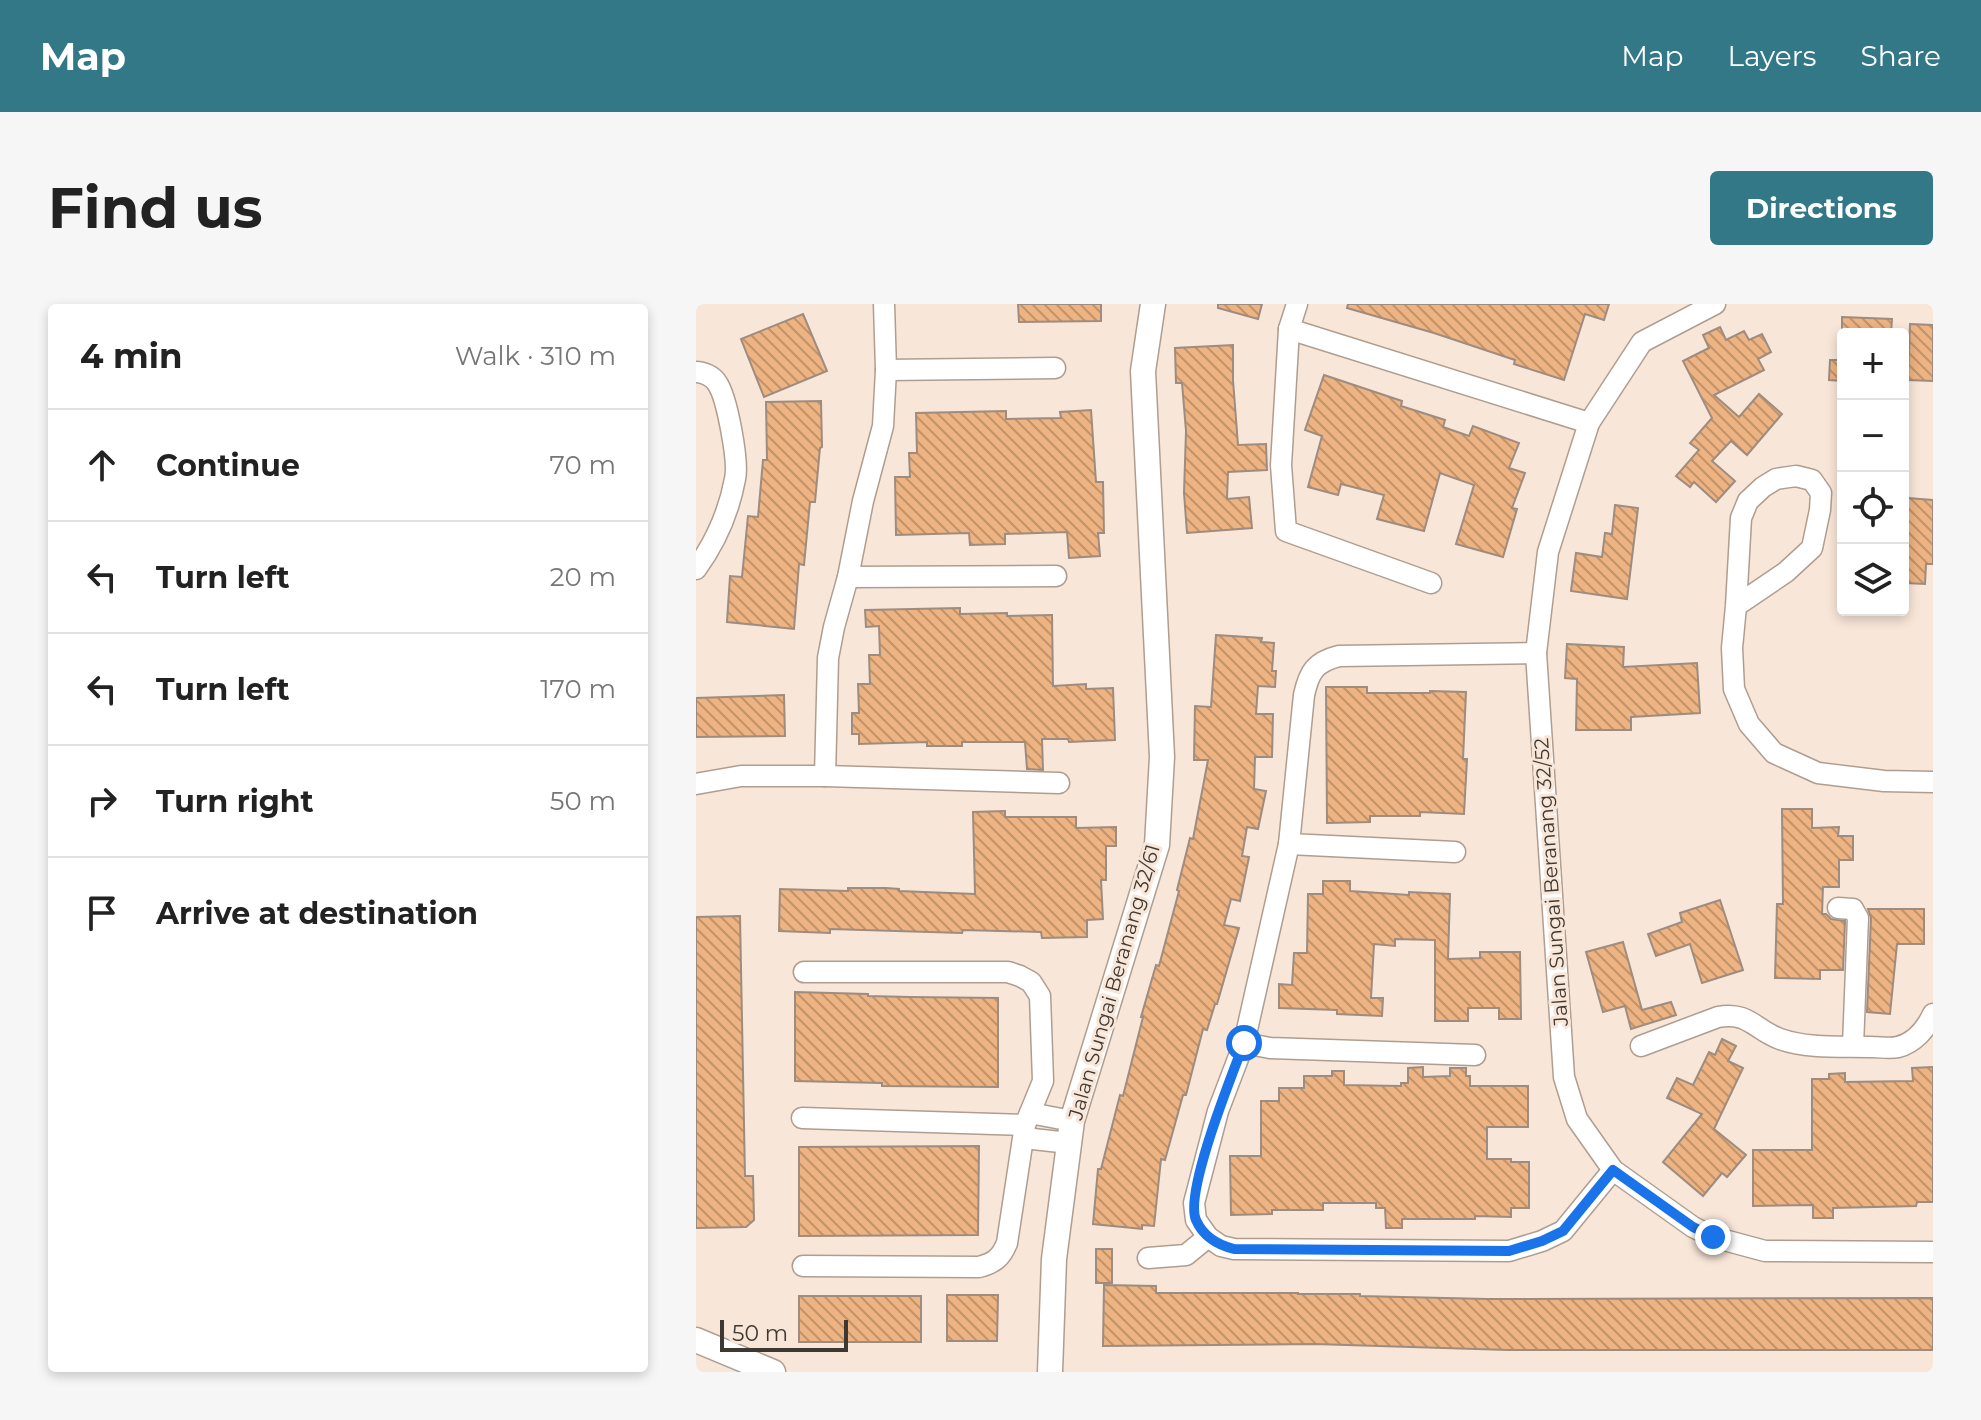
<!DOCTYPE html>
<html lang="en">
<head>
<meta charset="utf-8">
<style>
  :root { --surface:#fff; --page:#f6f6f6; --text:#222; --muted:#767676; --line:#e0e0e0; --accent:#337887 }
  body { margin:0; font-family:Montserrat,sans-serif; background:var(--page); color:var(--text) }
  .controls { position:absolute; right:24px; top:24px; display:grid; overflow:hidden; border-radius:8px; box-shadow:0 4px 12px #0003 }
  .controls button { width:72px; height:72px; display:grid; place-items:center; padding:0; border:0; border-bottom:2px solid var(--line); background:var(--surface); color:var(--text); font:40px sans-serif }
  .scale { position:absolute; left:24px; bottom:20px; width:128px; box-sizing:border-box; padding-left:8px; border:4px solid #3e3832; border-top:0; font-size:22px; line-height:28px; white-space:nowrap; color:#3e3832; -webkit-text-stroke:6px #f8e6d8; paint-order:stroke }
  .stop { position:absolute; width:24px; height:24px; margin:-18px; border:6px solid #1a73e8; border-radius:50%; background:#fff }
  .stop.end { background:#1a73e8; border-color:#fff; box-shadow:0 2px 8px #0008 }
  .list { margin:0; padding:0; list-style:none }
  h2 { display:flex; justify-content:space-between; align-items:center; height:104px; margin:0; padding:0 32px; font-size:34px }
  h2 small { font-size:26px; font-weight:400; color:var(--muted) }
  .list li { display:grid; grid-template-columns:52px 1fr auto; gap:24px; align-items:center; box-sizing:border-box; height:112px; padding:0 32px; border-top:2px solid var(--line) }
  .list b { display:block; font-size:30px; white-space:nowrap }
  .list em { font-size:26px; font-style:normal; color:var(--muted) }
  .icon { flex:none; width:44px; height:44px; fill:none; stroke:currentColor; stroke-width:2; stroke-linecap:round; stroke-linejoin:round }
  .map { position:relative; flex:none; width:1237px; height:1068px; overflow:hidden; border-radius:8px }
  header { display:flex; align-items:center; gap:48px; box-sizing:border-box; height:112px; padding:0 40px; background:var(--accent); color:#fff }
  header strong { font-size:38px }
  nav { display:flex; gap:44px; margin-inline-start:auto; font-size:28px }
  .intro { display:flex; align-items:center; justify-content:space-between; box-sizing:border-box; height:192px; padding:0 48px }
  h1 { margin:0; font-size:56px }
  .button { padding:20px 36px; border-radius:8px; background:var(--accent); color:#fff; font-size:28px; font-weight:700 }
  main { display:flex; gap:48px; padding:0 48px }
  aside { flex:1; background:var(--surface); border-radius:8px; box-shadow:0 4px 12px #0003 }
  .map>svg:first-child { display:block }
  .building { fill:url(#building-back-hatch); stroke:#9d8c7f; stroke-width:2 }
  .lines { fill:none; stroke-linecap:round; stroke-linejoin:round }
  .minor-casing { stroke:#af9e90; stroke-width:23 }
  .tertiary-casing { stroke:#af9e90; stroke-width:27 }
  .minor { stroke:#fff; stroke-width:20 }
  .tertiary { stroke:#fff; stroke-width:24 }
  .route { stroke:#1a73e8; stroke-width:10 }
  .labels { text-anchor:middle; stroke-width:6; stroke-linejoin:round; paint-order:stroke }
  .street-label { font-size:20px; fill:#3e3832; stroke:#f8e6d8 }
</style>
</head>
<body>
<header>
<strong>Map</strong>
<nav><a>Map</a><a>Layers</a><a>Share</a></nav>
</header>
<div class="intro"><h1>Find us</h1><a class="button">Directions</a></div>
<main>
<aside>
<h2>4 min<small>Walk · 310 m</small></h2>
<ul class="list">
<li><svg class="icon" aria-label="ahead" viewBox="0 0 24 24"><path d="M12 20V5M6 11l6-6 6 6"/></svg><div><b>Continue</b></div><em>70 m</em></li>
<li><svg class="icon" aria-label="left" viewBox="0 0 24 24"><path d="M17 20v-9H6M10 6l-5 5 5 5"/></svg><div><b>Turn left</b></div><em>20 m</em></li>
<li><svg class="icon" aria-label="left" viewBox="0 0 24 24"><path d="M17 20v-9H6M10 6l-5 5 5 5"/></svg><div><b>Turn left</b></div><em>170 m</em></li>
<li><svg class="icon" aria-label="right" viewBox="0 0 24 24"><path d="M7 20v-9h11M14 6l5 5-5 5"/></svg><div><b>Turn right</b></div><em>50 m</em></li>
<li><svg class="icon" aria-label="arrive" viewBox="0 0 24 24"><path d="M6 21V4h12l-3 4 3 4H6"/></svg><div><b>Arrive at destination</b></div></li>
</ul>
</aside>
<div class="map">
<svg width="1237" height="1068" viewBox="0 0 1237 1068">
  <defs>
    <pattern id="building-back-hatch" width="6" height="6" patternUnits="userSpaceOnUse" patternTransform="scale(2)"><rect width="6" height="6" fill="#edb382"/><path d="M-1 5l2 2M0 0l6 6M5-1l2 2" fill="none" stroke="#c1936b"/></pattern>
  </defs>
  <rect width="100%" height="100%" fill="#f8e6d8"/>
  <!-- building -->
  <g class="building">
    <polygon points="322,0 405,0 405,17 323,18"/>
    <polygon points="522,0 566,0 562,15 522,4"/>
    <polygon points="652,0 913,0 908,16 889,10 868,76 818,60 819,56 738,29 651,4"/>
    <polygon points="107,10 131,67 68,93 45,35"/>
    <polygon points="1146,13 1196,15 1195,30 1146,30"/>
    <polygon points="1214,20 1237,21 1237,77 1212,76"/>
    <polygon points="1024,23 1030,36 1048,27 1053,36 1066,30 1075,48 1062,55 1068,66 1018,91 1043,113 1063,90 1086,110 1051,151 1035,137 1016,157 1039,177 1020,198 998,178 994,183 980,172 1003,146 994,139 1016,114 987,57 1013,44 1007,31"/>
    <polygon points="537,41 537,76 542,141 570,140 571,166 532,168 531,195 553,193 556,224 491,229 488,189 490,127 486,79 480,79 479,44"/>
    <polygon points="1134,56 1147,56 1147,77 1133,76"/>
    <polygon points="628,71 706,97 705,102 749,116 747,123 773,132 777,122 823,139 813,164 829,169 816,204 821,205 807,253 760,240 778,181 744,169 728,227 681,215 688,191 645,180 642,191 612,183 626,132 609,126"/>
    <polygon points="125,97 126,143 124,144 119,198 114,198 108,261 103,260 98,325 31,318 34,272 46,273 52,212 62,213 67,156 71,156 70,98"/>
    <polygon points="395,106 400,178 407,178 408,229 402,229 404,252 373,254 371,228 309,230 309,240 274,241 273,229 200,231 199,173 214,173 213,149 221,149 220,109 310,107 310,115 365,114 364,108"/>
    <polygon points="1212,194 1237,196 1237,260 1230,260 1229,280 1210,279 1212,265 1207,265 1207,202 1212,202"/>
    <polygon points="919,201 942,204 931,295 875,287 880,249 906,253 909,229 916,230"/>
    <polygon points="264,304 264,310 311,309 311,312 356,311 357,382 390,380 390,385 417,384 419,436 373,438 372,435 346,435 347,466 331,465 329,438 266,438 266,442 231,442 231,438 163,440 163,430 156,430 156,409 163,409 162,380 174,380 173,351 184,351 183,322 170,323 169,306"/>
    <polygon points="520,331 566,334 565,338 578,339 576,367 580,367 579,383 562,382 560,410 577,410 576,453 559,453 558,485 570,487 562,525 551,523 546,552 553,553 544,597 535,595 528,621 543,624 521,700 519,700 511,726 507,725 490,791 487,791 469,856 465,855 458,922 446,921 446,925 397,920 402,865 405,865 424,791 427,792 447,713 445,713 460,661 463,662 483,587 481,586 494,534 497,535 512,456 498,456 499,402 515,403"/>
    <polygon points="871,340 928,343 927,363 1001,359 1004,409 935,413 935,426 880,426 881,375 869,374"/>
    <polygon points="630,383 671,383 671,389 734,389 734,387 770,388 767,455 771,455 768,510 724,508 724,512 674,512 674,518 631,519"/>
    <polygon points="88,391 89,432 0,433 0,394"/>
    <polygon points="1086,505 1116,505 1116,524 1143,523 1142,532 1157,532 1157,556 1143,556 1143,583 1127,583 1126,610 1130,610 1135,615 1149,617 1147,666 1124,666 1124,675 1079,674 1081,600 1087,600"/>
    <polygon points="309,507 309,513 380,513 380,524 420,523 420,542 410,542 410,576 405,576 407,615 391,616 391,633 346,634 345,628 267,626 266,629 134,625 134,629 83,627 84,585 152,587 152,584 190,584 203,585 203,587 279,590 277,508"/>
    <polygon points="627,577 654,577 654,587 713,591 713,588 754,590 752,655 784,654 784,648 824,648 825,715 803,715 803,704 772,704 772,717 739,717 739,636 699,635 699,642 678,640 675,694 687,694 686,712 641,710 641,706 583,704 583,680 596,681 598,649 611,649 612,590 627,590"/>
    <polygon points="1024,596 1047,666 1006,679 994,640 960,652 952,630 986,618 984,609"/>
    <polygon points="1172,605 1228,605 1228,640 1201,640 1194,710 1171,708 1175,614"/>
    <polygon points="44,612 49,872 57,872 58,916 50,923 0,924 0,613"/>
    <polygon points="927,638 946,706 975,698 980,711 935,725 929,702 907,708 890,648"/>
    <polygon points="99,688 172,690 172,692 214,693 302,694 302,783 186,782 186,779 99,777"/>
    <polygon points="1026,735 1040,742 1032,757 1047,764 1018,825 1050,851 1031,873 1026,869 1007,892 967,858 1006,810 971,794 981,774 997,781 1013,748 1019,751"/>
    <polygon points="727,763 727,773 754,772 754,764 770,764 770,772 774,772 774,782 832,782 832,823 791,823 791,855 815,855 815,858 833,858 833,904 815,904 815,913 779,912 779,915 706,915 706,924 690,924 689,904 680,904 680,899 627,899 627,906 576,906 576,910 535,911 534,852 565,852 565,797 583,797 583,784 608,784 608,772 636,772 636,767 648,767 648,781 705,782 705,779 712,779 712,764"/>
    <polygon points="1237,763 1237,898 1221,898 1220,902 1137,904 1137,914 1117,914 1117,901 1057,902 1057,846 1116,846 1116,775 1133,775 1133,770 1149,769 1149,778 1217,777 1216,764"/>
    <polygon points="283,842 282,931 103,932 103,843"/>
    <rect x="400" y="945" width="16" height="34"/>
    <polygon points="408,981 460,982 460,989 602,989 602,990 664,990 664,992 792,995 1237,994 1237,1046 812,1046 618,1040 407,1042"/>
    <polygon points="251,991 302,991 301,1037 251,1037"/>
    <rect x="103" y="992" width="122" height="46"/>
  </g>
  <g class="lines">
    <defs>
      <g id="minor">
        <polyline points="601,0 593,25 585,161 590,227 735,279"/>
        <polyline points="1019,0 946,38 893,119 852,248 840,349 868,773 881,815 917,866 997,923 1017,933 1069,947 1237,948"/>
        <polyline points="593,25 893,119"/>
        <polyline points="190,66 359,64"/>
        <path d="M0,68C7,68 17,72 21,79C31,93 43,158 39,175C33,207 19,239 0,265"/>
        <polyline points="152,273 360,272"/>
        <polyline points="1040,302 1090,268 1116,244 1124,206 1125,189 1116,176 1100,172 1080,175 1067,183 1052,197 1045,214 1040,302 1036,344 1038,385 1053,420 1078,449 1122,469 1188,477 1237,478"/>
        <path d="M840,349L643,352C619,358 613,368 608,391L593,540L548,739L522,807L498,899L500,916L512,933L525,942L538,945L813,947L846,937L867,927L917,866"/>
        <polyline points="129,472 132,354 138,323 152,273 167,197 187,122 190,66 188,0"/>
        <polyline points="0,480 45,472 129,472 363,479"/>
        <polyline points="593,540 759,548"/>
        <polyline points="1142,604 1157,605 1162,614 1157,742"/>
        <polyline points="548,739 574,744 779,751"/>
        <path d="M945,742L1022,713C1052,707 1059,726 1084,735C1112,745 1147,742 1177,743C1184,743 1194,745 1202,743C1218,739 1230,725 1237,710"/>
        <polyline points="334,809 376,817"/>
        <polyline points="106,814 329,821"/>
        <polyline points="328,834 373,839"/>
        <polyline points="452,954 490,951 512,933"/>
        <path d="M107,962L283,963C298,959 305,954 311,939L329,821L347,777L344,692L335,678L324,672L312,668H108"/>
      </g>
      <g id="tertiary">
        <polyline points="0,1036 77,1068"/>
        <polyline points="354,1068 358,955 376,817 461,541 466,453 447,67 457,0"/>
      </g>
    </defs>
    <!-- minor casing -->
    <use href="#minor" class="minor-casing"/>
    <!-- tertiary casing -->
    <use href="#tertiary" class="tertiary-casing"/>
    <!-- minor -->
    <use href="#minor" class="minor"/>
    <!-- tertiary -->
    <use href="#tertiary" class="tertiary"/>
  </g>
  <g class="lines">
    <!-- route -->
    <path class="route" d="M548,739C536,771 488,889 500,916C507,932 522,941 538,945L813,947L846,937L867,927L917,866L997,923L1017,933"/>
  </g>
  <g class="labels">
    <!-- street labels -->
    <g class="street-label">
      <text transform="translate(855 578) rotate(-94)" y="7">Jalan Sungai Beranang 32/52</text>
      <text transform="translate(418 678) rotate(-74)" y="7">Jalan Sungai Beranang 32/61</text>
    </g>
  </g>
</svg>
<div class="controls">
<button>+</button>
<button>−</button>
<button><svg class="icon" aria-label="locate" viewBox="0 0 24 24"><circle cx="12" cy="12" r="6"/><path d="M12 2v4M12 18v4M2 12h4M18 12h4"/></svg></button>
<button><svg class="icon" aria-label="layers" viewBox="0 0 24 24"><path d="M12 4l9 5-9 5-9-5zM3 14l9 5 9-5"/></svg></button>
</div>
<div class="scale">50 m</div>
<div class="stop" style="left:548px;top:739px"></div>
<div class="stop end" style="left:1017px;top:933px"></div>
</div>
</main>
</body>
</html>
